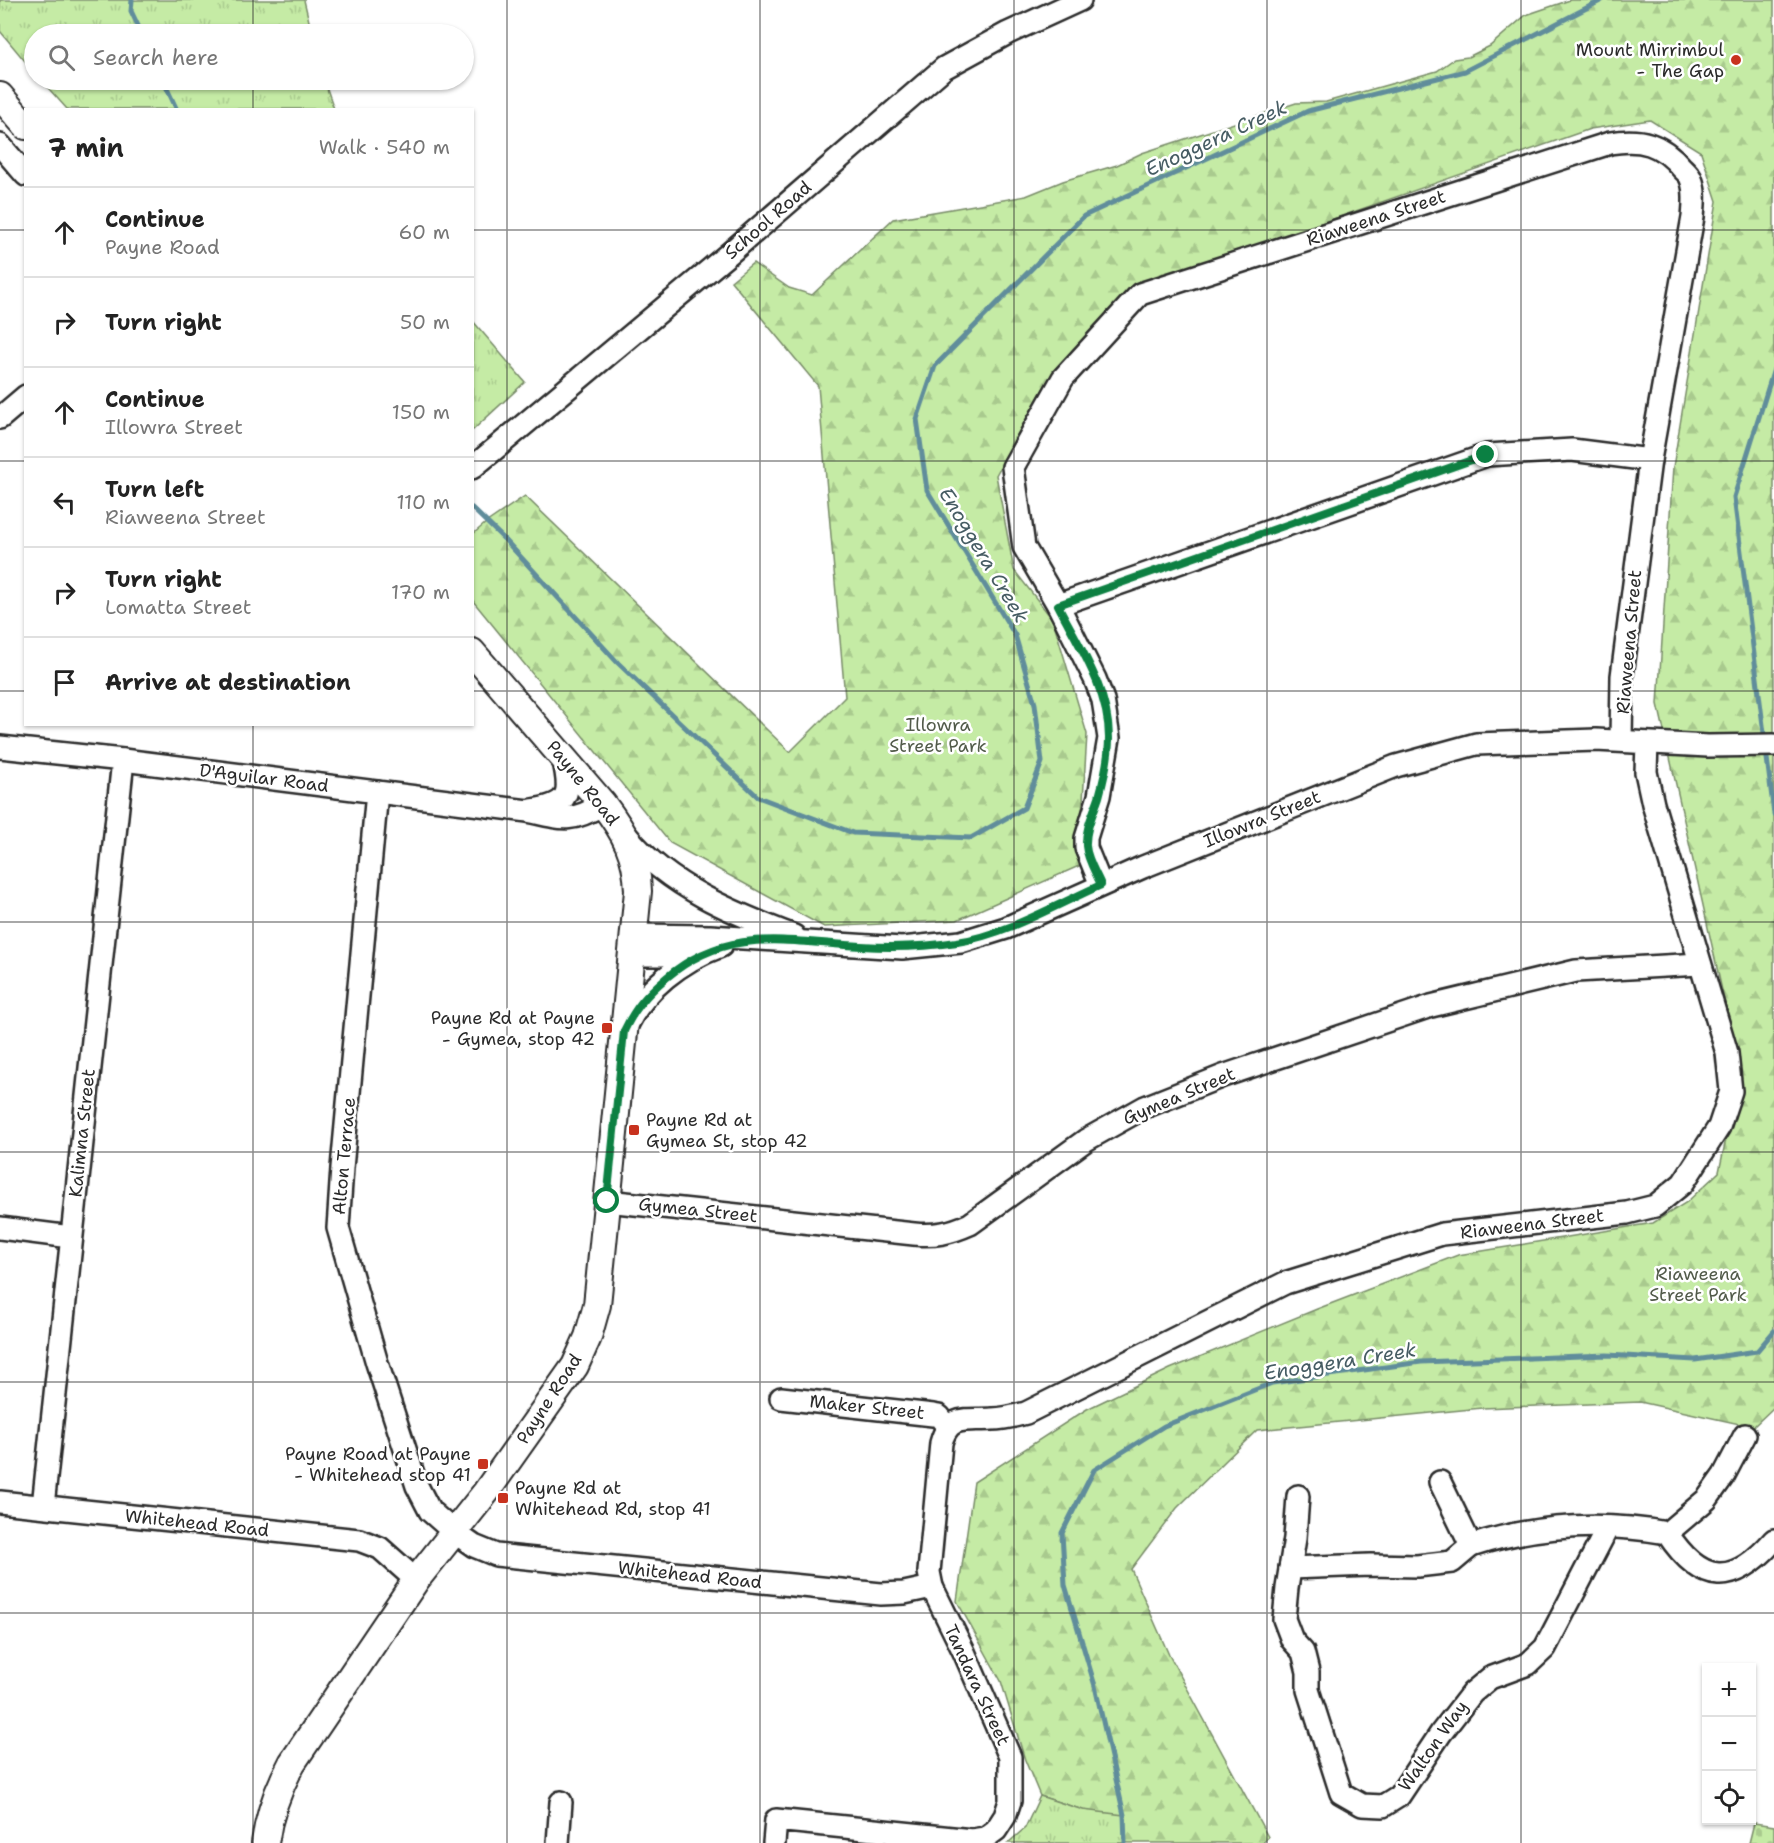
<!DOCTYPE html>
<html lang="en">
<head>
<meta charset="utf-8">
<style>
  :root { --surface:#fff; --page:#f6f6f6; --text:#222; --muted:#767676; --line:#e0e0e0 }
  body { margin:0; font-family:"Shantell Sans",sans-serif; background:var(--page); color:var(--text) }
  .controls { position:absolute; right:18px; bottom:18px; display:grid; overflow:hidden; border-radius:0px; box-shadow:0 2px 4px #0004 }
  .controls button { width:54px; height:54px; display:grid; place-items:center; padding:0; border:0; border-bottom:2px solid var(--line); background:var(--surface); color:var(--text); font:30px sans-serif }
  .stop { position:absolute; width:18px; height:18px; margin:-14px; border:4px solid #0b8043; border-radius:50%; background:#fff }
  .stop.end { background:#0b8043; border-color:#fff; box-shadow:0 2px 6px #0008 }
  .list { margin:0; padding:0; list-style:none }
  h2 { display:flex; justify-content:space-between; align-items:center; height:78px; margin:0; padding:0 24px; font-size:26px }
  h2 small { font-size:20px; font-weight:400; color:var(--muted) }
  .list li { display:grid; grid-template-columns:39px 1fr auto; gap:18px; align-items:center; box-sizing:border-box; height:90px; padding:0 24px; border-top:2px solid var(--line) }
  .list b { display:block; font-size:22px; white-space:nowrap }
  .list p { margin:0; font-size:20px; white-space:nowrap; color:var(--muted) }
  .list em { font-size:20px; font-style:normal; color:var(--muted) }
  .icon { flex:none; width:33px; height:33px; fill:none; stroke:currentColor; stroke-width:2; stroke-linecap:round; stroke-linejoin:round }
  .map { position:relative; flex:none; width:1774px; height:1843px; overflow:hidden }
  .search { position:absolute; background:var(--surface); box-shadow:0 2px 4px #0004; left:24px; top:24px; width:450px; height:66px; display:flex; align-items:center; gap:15px; box-sizing:border-box; padding:0 21px; border-radius:33px; color:var(--muted); font-size:22px }
  .panel { position:absolute; background:var(--surface); box-shadow:0 2px 4px #0004; left:24px; top:108px; width:450px; height:618px; border-radius:0px }
  .map>svg:first-child { display:block }
  .forest { fill:url(#forest-firs); stroke:#788b68; stroke-width:1.5 }
  .cemetery { fill:url(#cemetery-stones); stroke:#788b68; stroke-width:1.5 }
  .park { fill:url(#park-tufts); stroke:#788b68; stroke-width:1.5 }
  .lines { fill:none; stroke-linecap:round; stroke-linejoin:round }
  .stream { stroke:#608d9b; stroke-width:5 }
  .minor-casing { stroke:#2b2b2b; stroke-width:26 }
  .major-casing { stroke:#2b2b2b; stroke-width:30 }
  .minor { stroke:#fff; stroke-width:21 }
  .major { stroke:#fff; stroke-width:26 }
  .route { stroke:#0b8043; stroke-width:8 }
  .grid { fill:none; stroke:#2b2b2b; stroke-width:1.5; stroke-opacity:0.55 }
  .poi-dot { fill:#c8321e; stroke:#fff; stroke-width:2 }
  .labels { text-anchor:middle; stroke-width:5; stroke-linejoin:round; paint-order:stroke }
  .poi-label { font-size:18px; fill:#2b2b2b; stroke:#fff; text-anchor:end }
  .street-label { font-size:18px; fill:#2b2b2b; stroke:#fff }
  .park-label { font-size:18px; fill:#525b4a; stroke:#fff }
  .water-label { font-size:20px; font-style:italic; fill:#465c63; stroke:#fff }
</style>
</head>
<body>
<div class="map">
<svg width="1774" height="1843" viewBox="0 0 1774 1843">
  <defs>
    <pattern id="forest-firs" width="22" height="20" patternUnits="userSpaceOnUse" patternTransform="scale(1.5)"><rect width="22" height="20" fill="#c5eba5"/><path d="M5 1l3.5 6h-7zM16 11l3.5 6h-7z" fill="#a9ca8e"/></pattern>
    <pattern id="cemetery-stones" width="16" height="16" patternUnits="userSpaceOnUse" patternTransform="scale(1.5)"><rect width="16" height="16" fill="#c5eba5"/><path d="M2 7V4a2 2 0 0 1 4 0v3zM10 15v-3a2 2 0 0 1 4 0v3z" fill="#a9ca8e"/></pattern>
    <pattern id="park-tufts" width="24" height="20" patternUnits="userSpaceOnUse" patternTransform="scale(1.5)"><rect width="24" height="20" fill="#c5eba5"/><path d="M3 7l-1-3M5 7V3M7 7l1-3M15 17l-1-3M17 17v-4M19 17l1-3" fill="none" stroke="#a9ca8e"/></pattern>
  </defs>
  <rect width="100%" height="100%" fill="#fff"/>
  <filter id="ink" filterUnits="userSpaceOnUse"><feTurbulence type="fractalNoise" baseFrequency=".0167" numOctaves="2"/><feDisplacementMap in="SourceGraphic" scale="12" xChannelSelector="R" yChannelSelector="G"/><feConvolveMatrix kernelMatrix="1 2 1 2 8 2 1 2 1" color-interpolation-filters="sRGB"/></filter>
  <g filter="url(#ink)">
    <!-- forest -->
    <polygon class="forest" points="1570,0 1774,0 1774,1407 1753,1427 1640,1402 1482,1408 1257,1430 1177,1508 1131,1569 1169,1655 1268,1837 1263,1843 1083,1843 1083,1810 1040,1796 1025,1760 1001,1681 957,1601 974,1482 1087,1409 1170,1369 1317,1309 1458,1255 1653,1223 1687,1202 1719,1172 1735,1096 1736,1053 1658,704 1673,467 1717,201 1701,152 1650,120 1590,129 1136,288 1047,382 996,475 1014,570 1053,620 1087,734 1079,866 957,920 824,927 670,843 473,601 473,534 487,522 525,496 790,752 845,697 818,386 731,281 753,263 789,288 812,295 893,219 1026,196 1063,181 1117,165 1142,153 1296,103 1326,102 1437,71 1454,59 1468,57 1490,46 1526,15"/>
    <!-- cemetery -->
    <polygon class="cemetery" points="1754,1823 1774,1826 1774,1843 1749,1843"/>
    <!-- park -->
    <g class="park">
      <polygon points="0,0 304,0 312,34 34,34 34,72 0,31"/>
      <polygon points="41,80 324,80 334,109 67,109"/>
      <polygon points="472,320 525,382 473,430 472,430"/>
      <polygon points="1040,1796 1083,1810 1124,1815 1125,1843 1008,1843 1025,1828"/>
    </g>
    <g class="lines">
      <!-- stream -->
      <g class="stream">
        <polyline points="132,0 131,11 142,34"/>
        <polyline points="163,80 177,110"/>
        <polyline points="472,508 506,541 618,663 758,797 853,833 971,838 1024,808 1042,762 1035,704 1015,635 927,490 917,419 935,366 1084,216 1308,111 1465,71 1602,0"/>
        <polyline points="1765,741 1734,497 1774,369"/>
        <polyline points="1766,750 1774,814"/>
        <polyline points="1125,1843 1124,1815 1095,1686 1065,1585 1062,1533 1094,1470 1164,1426 1272,1383 1421,1362 1607,1355 1695,1360 1757,1351 1774,1331"/>
      </g>
      <defs>
        <g id="minor">
          <polyline points="0,145 26,175"/>
          <polyline points="0,418 26,396"/>
          <polyline points="472,468 731,252 944,68 1008,33 1080,0"/>
          <polyline points="1058,605 1487,455 1572,450 1650,460"/>
          <path d="M0,747L123,760L528,811C563,819 572,823 603,804"/>
          <polyline points="377,792 342,1168 338,1228 377,1363 417,1486 430,1511 454,1532 474,1546 496,1555 881,1594 904,1593 932,1587"/>
          <path d="M532,810C572,804 571,793 563,757"/>
          <path d="M627,836C669,887 733,913 794,936"/>
          <path d="M1101,885L1086,848V838L1099,796L1109,738L1103,700L1095,679L1058,605L1024,547L1013,467L1063,378L1140,294L1610,143C1641,138 1661,143 1682,168C1685,171 1690,175 1691,179C1696,191 1694,205 1693,217L1650,460L1622,676L1621,740"/>
          <polyline points="634,935 710,936 902,948 961,942 1006,928 1143,867 1396,766 1476,744 1596,740 1708,746 1774,745"/>
          <polyline points="632,955 661,955 701,950"/>
          <path d="M626,1027C644,989 682,960 721,946"/>
          <path d="M607,1201L914,1234C935,1236 950,1233 970,1224L1086,1140L1145,1107L1223,1076L1431,1006L1576,971L1700,964"/>
          <polyline points="0,1228 71,1237"/>
          <polyline points="781,1398 933,1415 939,1416 948,1427"/>
          <polyline points="1298,1496 1295,1538 1287,1588 1284,1619 1292,1640 1303,1652 1308,1672 1308,1690 1341,1793 1362,1805 1383,1806 1399,1796 1441,1733 1472,1693 1490,1678 1528,1664 1545,1648 1608,1527"/>
          <polyline points="0,1502 359,1540 380,1548 416,1580"/>
          <polyline points="43,1506 123,760"/>
          <path d="M1667,1533C1702,1586 1733,1587 1774,1540"/>
          <path d="M1471,1546C1535,1525 1601,1521 1667,1533L1707,1499L1724,1475L1745,1435"/>
          <polyline points="1290,1568 1370,1565 1417,1566 1452,1562 1471,1546 1440,1482"/>
          <polyline points="558,1843 561,1802"/>
          <path d="M774,1843L776,1820L972,1840L985,1838L996,1830L1005,1816L1010,1801V1757L964,1652L932,1587L929,1572L941,1443C949,1413 968,1421 992,1419C1004,1419 1015,1416 1026,1413L1285,1283L1442,1234L1627,1213L1655,1206L1683,1183L1719,1127L1731,1091L1727,1053L1653,804L1646,772L1647,743"/>
        </g>
        <g id="major">
          <polyline points="0,96 26,126"/>
          <path d="M265,1843C269,1813 278,1789 292,1763L416,1580L486,1492L575,1366L588,1337L597,1305L638,891C637,854 625,833 603,804L472,652"/>
        </g>
      </defs>
      <!-- minor casing -->
      <use href="#minor" class="minor-casing"/>
      <!-- major casing -->
      <use href="#major" class="major-casing"/>
      <!-- minor -->
      <use href="#minor" class="minor"/>
      <!-- major -->
      <use href="#major" class="major"/>
    </g>
  </g>
  <g class="lines" filter="url(#ink)">
    <!-- route -->
    <path class="route" d="M607,1201L624,1031C635,1008 646,995 666,978C728,925 787,942 861,946C894,948 925,947 957,942C1005,935 1056,905 1101,885C1096,873 1087,859 1086,846C1085,829 1094,812 1099,797C1104,779 1109,756 1109,738C1109,690 1079,646 1058,605L1486,455"/>
  </g>
  <!-- grid -->
  <path class="grid" d="M253,0V34M507,0V1843M760,0V1843M1014,0V1843M1267,0V1843M1521,0V1843M253,80V110M0,230H26M472,230H1774M0,461H26M472,461H1774M0,691H26M472,691H1774M253,724V1843M0,922H1774M0,1152H1774M0,1382H1774M0,1613H1774"/>
  <!-- markers -->
  <g class="poi-dot">
    <circle cx="1736" cy="60" r="6"/>
    <rect x="601" y="1022" width="12" height="12" rx="3"/>
    <rect x="628" y="1124" width="12" height="12" rx="3"/>
    <rect x="477" y="1458" width="12" height="12" rx="3"/>
    <rect x="497" y="1492" width="12" height="12" rx="3"/>
  </g>
  <g class="labels">
    <!-- poi labels -->
    <g class="poi-label">
      <text x="1724" y="56">Mount Mirrimbul<tspan x="1724" dy="21">- The Gap</tspan></text>
      <text x="595" y="1024">Payne Rd at Payne<tspan x="595" dy="21">- Gymea, stop 42</tspan></text>
      <text x="646" y="1126" text-anchor="start">Payne Rd at<tspan x="646" dy="21">Gymea St, stop 42</tspan></text>
      <text x="471" y="1460">Payne Road at Payne<tspan x="471" dy="21">- Whitehead stop 41</tspan></text>
      <text x="515" y="1494" text-anchor="start">Payne Rd at<tspan x="515" dy="21">Whitehead Rd, stop 41</tspan></text>
    </g>
    <!-- street labels -->
    <g class="street-label">
      <text transform="translate(1376 218) rotate(-18)" y="6">Riaweena Street</text>
      <text transform="translate(768 220) rotate(-41)" y="6">School Road</text>
      <text transform="translate(1629 642) rotate(-85)" y="6">Riaweena Street</text>
      <text transform="translate(264 778) rotate(7)" y="6">D'Aguilar Road</text>
      <text transform="translate(583 783) rotate(51)" y="6">Payne Road</text>
      <text transform="translate(1262 819) rotate(-22)" y="6">Illowra Street</text>
      <text transform="translate(1179 1096) rotate(-23)" y="6">Gymea Street</text>
      <text transform="translate(82 1133) rotate(-84)" y="6">Kalimna Street</text>
      <text transform="translate(344 1156) rotate(-85)" y="6">Alton Terrace</text>
      <text transform="translate(698 1210) rotate(6)" y="6">Gymea Street</text>
      <text transform="translate(1532 1224) rotate(-7)" y="6">Riaweena Street</text>
      <text transform="translate(549 1399) rotate(-57)" y="6">Payne Road</text>
      <text transform="translate(867 1407) rotate(6)" y="6">Maker Street</text>
      <text transform="translate(197 1523) rotate(6)" y="6">Whitehead Road</text>
      <text transform="translate(690 1575) rotate(6)" y="6">Whitehead Road</text>
      <text transform="translate(977 1685) rotate(65)" y="6">Tandara Street</text>
      <text transform="translate(1433 1746) rotate(-55)" y="6">Walton Way</text>
    </g>
    <!-- park labels -->
    <g class="park-label">
      <text x="938" y="731">Illowra<tspan x="938" dy="21">Street Park</tspan></text>
      <text x="1698" y="1280">Riaweena<tspan x="1698" dy="21">Street Park</tspan></text>
    </g>
    <!-- water labels -->
    <g class="water-label">
      <text transform="translate(1216 138) rotate(-25)" y="7">Enoggera Creek</text>
      <text transform="translate(984 555) rotate(59)" y="7">Enoggera Creek</text>
      <text transform="translate(1340 1361) rotate(-9)" y="7">Enoggera Creek</text>
    </g>
  </g>
</svg>
<div class="controls">
<button>+</button>
<button>−</button>
<button><svg class="icon" aria-label="locate" viewBox="0 0 24 24"><circle cx="12" cy="12" r="6"/><path d="M12 2v4M12 18v4M2 12h4M18 12h4"/></svg></button>
</div>
<div class="stop" style="left:607px;top:1201px"></div>
<div class="stop end" style="left:1486px;top:455px"></div>
<div class="search"><svg class="icon" aria-label="search" viewBox="0 0 24 24"><circle cx="10" cy="10" r="6"/><path d="M15 15l6 6"/></svg>Search here</div>
<section class="panel">
<h2>7 min<small>Walk · 540 m</small></h2>
<ul class="list">
<li><svg class="icon" aria-label="ahead" viewBox="0 0 24 24"><path d="M12 20V5M6 11l6-6 6 6"/></svg><div><b>Continue</b><p>Payne Road</p></div><em>60 m</em></li>
<li><svg class="icon" aria-label="right" viewBox="0 0 24 24"><path d="M7 20v-9h11M14 6l5 5-5 5"/></svg><div><b>Turn right</b></div><em>50 m</em></li>
<li><svg class="icon" aria-label="ahead" viewBox="0 0 24 24"><path d="M12 20V5M6 11l6-6 6 6"/></svg><div><b>Continue</b><p>Illowra Street</p></div><em>150 m</em></li>
<li><svg class="icon" aria-label="left" viewBox="0 0 24 24"><path d="M17 20v-9H6M10 6l-5 5 5 5"/></svg><div><b>Turn left</b><p>Riaweena Street</p></div><em>110 m</em></li>
<li><svg class="icon" aria-label="right" viewBox="0 0 24 24"><path d="M7 20v-9h11M14 6l5 5-5 5"/></svg><div><b>Turn right</b><p>Lomatta Street</p></div><em>170 m</em></li>
<li><svg class="icon" aria-label="arrive" viewBox="0 0 24 24"><path d="M6 21V4h12l-3 4 3 4H6"/></svg><div><b>Arrive at destination</b></div></li>
</ul>
</section>
</div>
</body>
</html>
